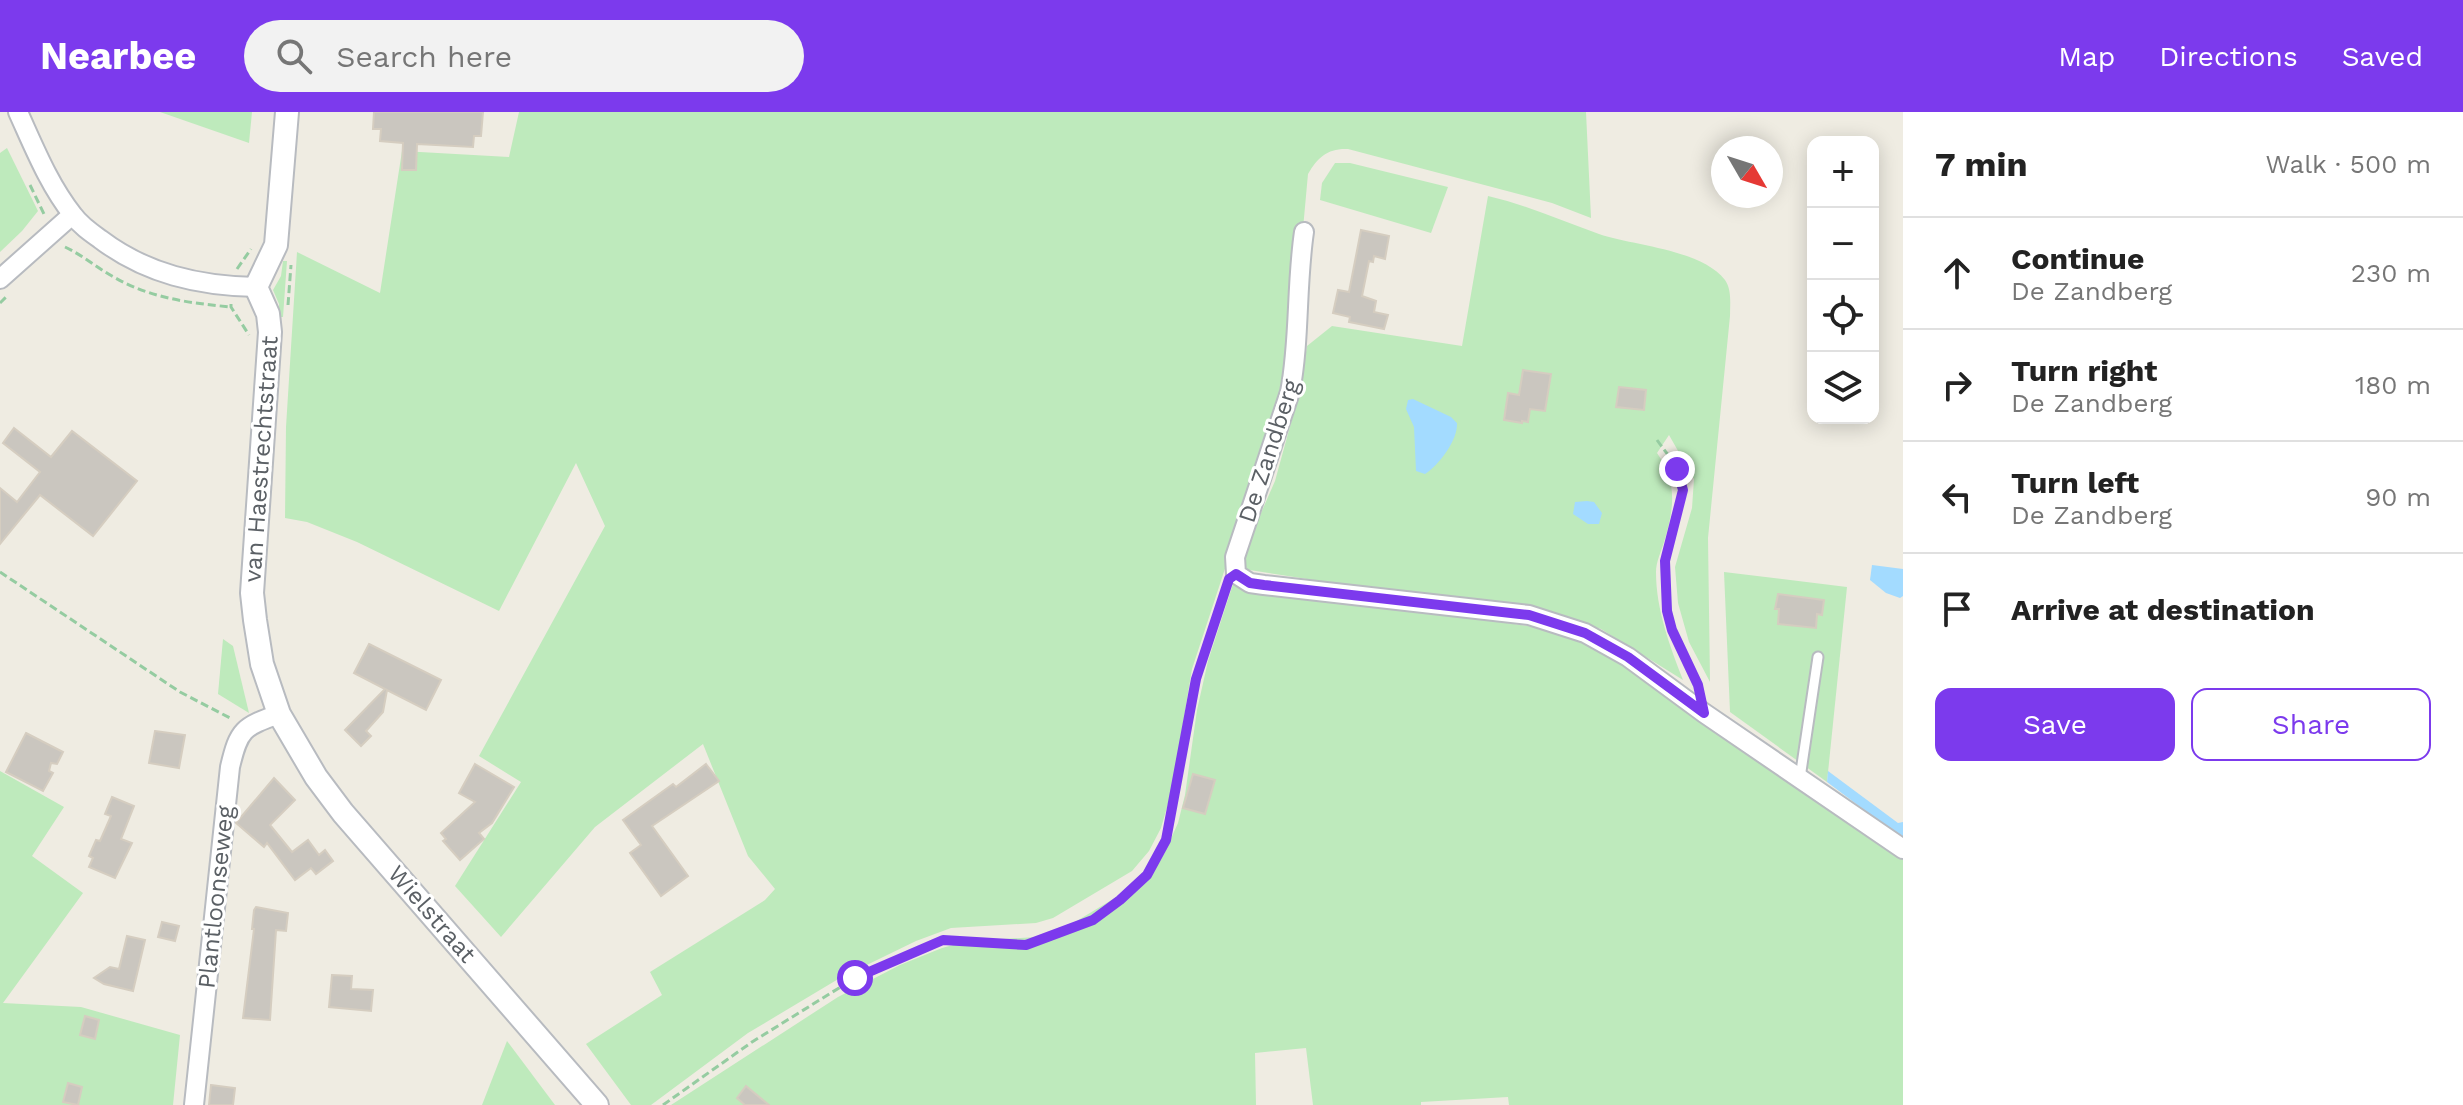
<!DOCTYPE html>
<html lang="en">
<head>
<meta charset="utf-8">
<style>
  :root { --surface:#fff; --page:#f2f2f2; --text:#222; --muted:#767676; --line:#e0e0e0; --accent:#7c3aed }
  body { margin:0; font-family:"Work Sans",sans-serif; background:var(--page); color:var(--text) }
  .controls { position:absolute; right:24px; top:24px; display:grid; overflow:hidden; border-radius:16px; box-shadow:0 4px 20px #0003 }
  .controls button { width:72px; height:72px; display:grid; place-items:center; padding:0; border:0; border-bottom:2px solid var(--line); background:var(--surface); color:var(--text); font:40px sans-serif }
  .compass { position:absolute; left:1711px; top:24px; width:72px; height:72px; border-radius:50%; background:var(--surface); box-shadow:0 4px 20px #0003; rotate:129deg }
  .stop { position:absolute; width:24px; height:24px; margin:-18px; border:6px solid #7c3aed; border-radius:50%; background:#fff }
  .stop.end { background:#7c3aed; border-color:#fff; box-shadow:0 2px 8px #0008 }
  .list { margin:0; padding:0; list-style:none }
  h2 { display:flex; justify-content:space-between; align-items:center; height:104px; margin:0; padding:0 32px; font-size:34px }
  h2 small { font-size:26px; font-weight:400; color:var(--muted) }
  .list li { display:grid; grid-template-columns:52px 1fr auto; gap:24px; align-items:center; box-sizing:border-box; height:112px; padding:0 32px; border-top:2px solid var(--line) }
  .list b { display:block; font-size:30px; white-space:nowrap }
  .list p { margin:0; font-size:26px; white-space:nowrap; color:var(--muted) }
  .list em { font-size:26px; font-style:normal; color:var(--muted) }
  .actions { display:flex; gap:16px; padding:24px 32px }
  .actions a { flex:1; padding:18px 0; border:2px solid var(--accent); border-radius:16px; text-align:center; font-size:28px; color:var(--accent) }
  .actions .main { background:var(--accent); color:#fff }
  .icon { flex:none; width:44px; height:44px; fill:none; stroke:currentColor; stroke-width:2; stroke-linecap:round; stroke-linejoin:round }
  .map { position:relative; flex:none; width:1903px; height:993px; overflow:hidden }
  header { display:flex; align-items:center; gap:48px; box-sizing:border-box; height:112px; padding:0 40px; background:var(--accent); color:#fff }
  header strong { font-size:38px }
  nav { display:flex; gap:44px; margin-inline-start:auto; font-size:28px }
  .search { width:560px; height:72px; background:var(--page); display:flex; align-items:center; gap:20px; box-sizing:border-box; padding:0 28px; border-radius:44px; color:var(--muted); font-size:30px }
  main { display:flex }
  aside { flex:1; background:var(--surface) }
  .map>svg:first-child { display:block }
  .green { fill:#beeabc }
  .water { fill:#a3dbff }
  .building { fill:#cac6bf; stroke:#d5cdc0; stroke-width:2 }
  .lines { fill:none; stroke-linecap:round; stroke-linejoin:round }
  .service-casing { stroke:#b8bbc0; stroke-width:13 }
  .minor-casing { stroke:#b8bbc0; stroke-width:22 }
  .tertiary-casing { stroke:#b8bbc0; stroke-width:26 }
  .path { stroke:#95cca1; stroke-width:3; stroke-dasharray:8 4; stroke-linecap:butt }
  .service { stroke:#fff; stroke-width:9 }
  .minor { stroke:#fff; stroke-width:18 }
  .tertiary { stroke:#fff; stroke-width:22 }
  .route { stroke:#7c3aed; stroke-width:10 }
  .labels { text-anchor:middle; stroke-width:6; stroke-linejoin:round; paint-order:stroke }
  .street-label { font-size:24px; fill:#5b6065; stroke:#fff }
</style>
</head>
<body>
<header>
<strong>Nearbee</strong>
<div class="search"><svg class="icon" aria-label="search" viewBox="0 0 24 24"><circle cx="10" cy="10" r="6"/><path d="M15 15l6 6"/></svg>Search here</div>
<nav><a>Map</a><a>Directions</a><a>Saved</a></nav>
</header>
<main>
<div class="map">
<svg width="1903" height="993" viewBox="0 0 1903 993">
  <rect width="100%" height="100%" fill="#efece2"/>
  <!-- green -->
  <g class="green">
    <polygon points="160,0 252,0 249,31"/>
    <path d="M519,0H1586L1591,106L1552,91L1348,37C1328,36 1318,45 1308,62L1290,259L1192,557L1172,678L1161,716L1149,739L1132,759L1053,806L1036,811L951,816L916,829L840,866L748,921L651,993H631L586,932L662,883L650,860L765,788L775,777L748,744L703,632L595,715L501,825L455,774L521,670L479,644L605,414L576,351L499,499L357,430L307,410L285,406L286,315L297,140L380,181L402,39L509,45Z"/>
    <polygon points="7,36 38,99 22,119 0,140 0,41"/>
    <polygon points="1335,51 1350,51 1448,75 1431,121 1320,88 1322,71"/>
    <path d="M1488,84C1527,93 1562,109 1599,122C1634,134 1701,137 1725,168C1732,178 1730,192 1730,204L1708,426L1710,570L1689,530L1678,491L1675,455L1692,396L1694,367L1669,323L1657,341C1678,370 1674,398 1664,430C1661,440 1656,450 1656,460C1656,498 1670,534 1683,568L1601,517L1571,508L1237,456L1275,369L1300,278L1307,234L1332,214L1462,234Z"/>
    <polygon points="283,149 287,149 283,205 279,205 279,192 273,178 281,164"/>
    <polygon points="1724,460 1847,475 1827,670 1730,600"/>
    <polygon points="1233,472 1563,519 1596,530 1903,741 1903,993 1509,993 1508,985 1421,990 1421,993 1313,993 1306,936 1255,941 1256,993 671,993 838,885 900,853 942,836 968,829 1037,825 1060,819 1148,766 1164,742 1178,711 1185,683 1197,598 1208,549"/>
    <polygon points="223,527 233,534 249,601 218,582"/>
    <polygon points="0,659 64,695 32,744 83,781 3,891 81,895 180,923 173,993 0,993"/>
    <polygon points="507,929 555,993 482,993"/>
  </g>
  <!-- water -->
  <g class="water">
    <path d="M1413,287L1451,305L1457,311C1458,328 1439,353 1425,362L1416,359L1414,315L1406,297L1408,288Z"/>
    <polygon points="1587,389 1594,390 1602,401 1599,412 1588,412 1573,402 1575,390"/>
    <polygon points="1872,453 1903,457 1903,484 1900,486 1886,481 1870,468"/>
    <polygon points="1828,659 1898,711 1903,710 1903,727 1827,670"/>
  </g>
  <!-- building -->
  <g class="building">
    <polygon points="374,0 483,0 481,24 474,24 473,35 417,32 416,58 402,58 403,31 380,29 381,17 373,17"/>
    <polygon points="1361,118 1389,124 1385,147 1374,144 1373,150 1369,149 1362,184 1376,189 1374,200 1388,203 1384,217 1349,210 1350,205 1333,201 1338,178 1349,180"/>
    <polygon points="1523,258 1551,262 1545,299 1530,297 1528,310 1522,309 1522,311 1504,308 1508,281 1519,283"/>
    <polygon points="1619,275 1646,278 1644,298 1616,295"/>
    <polygon points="14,316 51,345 72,319 137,369 93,424 40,383 0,432 0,376 17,390 40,360 3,331"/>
    <polygon points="1778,482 1824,488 1822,503 1817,502 1816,516 1778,512 1779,497 1775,497"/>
    <polygon points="369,532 441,568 426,598 387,578 383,600 366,619 371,624 361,634 345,618 385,577 354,561"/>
    <polygon points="155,619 185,623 179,656 149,651"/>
    <polygon points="26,621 63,640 57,652 51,651 49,659 53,661 43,679 6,660"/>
    <polygon points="475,652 514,675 492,711 479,721 484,727 460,748 443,729 446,727 441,721 475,690 459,681"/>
    <polygon points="706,652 719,669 652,714 688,764 661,784 630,741 641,733 623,708 673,672 676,675"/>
    <polygon points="1193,662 1215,668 1205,702 1183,696"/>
    <polygon points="274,666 295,688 270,713 292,740 308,728 319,743 325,738 333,749 316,762 311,756 295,768 267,731 264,735 236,711"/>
    <polygon points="112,685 134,694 121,727 132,731 115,766 89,755 93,746 89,744 96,728 100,729 111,704 105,702"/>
    <polygon points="256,795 288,801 286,819 276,818 270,908 243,906 254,817 252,817 254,798"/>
    <polygon points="162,810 179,814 175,829 158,825"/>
    <polygon points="127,824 145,828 133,879 104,872 94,866 110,855 119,857"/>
    <polygon points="332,863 352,864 351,877 373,878 371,899 329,895"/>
    <polygon points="85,904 99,908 95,927 80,923"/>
    <polygon points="68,971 82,975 78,993 63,990"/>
    <polygon points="211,973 235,976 233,993 209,993"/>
    <polygon points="746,974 769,993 745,993 737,986"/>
  </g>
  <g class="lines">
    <defs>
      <polyline id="service" points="1800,666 1818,545"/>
      <g id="minor">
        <path d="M18,0C34,35 49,73 73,103C80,113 90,120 100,127C146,162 199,174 256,175"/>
        <path d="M1304,120C1296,174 1300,228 1290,280L1235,445L1236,462L1250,471L1264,473L1529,503L1585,521L1628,545L1704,601L1903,737"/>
        <polyline points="0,167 72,103"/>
        <path d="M194,993L230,655C239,617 243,615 279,602"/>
      </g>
      <polyline id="tertiary" points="287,0 276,133 256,175 268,202 270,220 252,481 255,508 262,552 279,602 316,665 343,701 597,993"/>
    </defs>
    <!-- service casing -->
    <use href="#service" class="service-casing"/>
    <!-- minor casing -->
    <use href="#minor" class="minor-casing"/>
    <!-- tertiary casing -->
    <use href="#tertiary" class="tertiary-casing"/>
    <!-- path -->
    <g class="path">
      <polyline points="30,73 44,102"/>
      <path d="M65,135C82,143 96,155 112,164C149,186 189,191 231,195"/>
      <polyline points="237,157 251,137"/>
      <polyline points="0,191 6,185"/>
      <polyline points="231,192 231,195 249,223"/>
      <polyline points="288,193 291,153"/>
      <path d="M1657,328C1664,338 1673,348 1678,359C1689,389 1668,418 1665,449C1660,495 1679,532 1698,573"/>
      <polyline points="0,460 180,580 232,607"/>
      <polyline points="663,993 752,930 855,866 943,828 1026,833 1093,808 1120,788 1147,763 1166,728 1196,567 1225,477"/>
    </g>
    <!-- service -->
    <use href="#service" class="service"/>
    <!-- minor -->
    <use href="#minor" class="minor"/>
    <!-- tertiary -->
    <use href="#tertiary" class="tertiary"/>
  </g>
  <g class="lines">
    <!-- route -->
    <polyline class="route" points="855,866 943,828 1026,833 1093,808 1120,788 1147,763 1166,728 1196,567 1229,467 1236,462 1250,471 1264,473 1529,503 1585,521 1628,545 1704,601 1698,573 1672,518 1667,499 1665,449 1683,378 1677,357"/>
  </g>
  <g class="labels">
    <!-- street labels -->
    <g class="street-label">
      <text transform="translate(1269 339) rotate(-72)" y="8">De Zandberg</text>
      <text transform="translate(261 347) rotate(-86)" y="8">van Haestrechtstraat</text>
      <text transform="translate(216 785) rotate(-84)" y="8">Plantloonseweg</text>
      <text transform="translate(432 802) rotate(49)" y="8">Wielstraat</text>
    </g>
  </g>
</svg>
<div class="controls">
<button>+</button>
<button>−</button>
<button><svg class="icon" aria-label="locate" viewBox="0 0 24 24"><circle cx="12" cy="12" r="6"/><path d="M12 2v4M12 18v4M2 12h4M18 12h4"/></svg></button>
<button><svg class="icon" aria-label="layers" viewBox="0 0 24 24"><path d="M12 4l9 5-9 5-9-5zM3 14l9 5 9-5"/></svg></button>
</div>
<svg class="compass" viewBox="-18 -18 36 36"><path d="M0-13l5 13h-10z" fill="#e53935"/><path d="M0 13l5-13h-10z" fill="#767676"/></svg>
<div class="stop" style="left:855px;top:866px"></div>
<div class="stop end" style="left:1677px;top:357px"></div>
</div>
<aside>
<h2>7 min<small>Walk · 500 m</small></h2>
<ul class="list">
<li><svg class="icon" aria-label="ahead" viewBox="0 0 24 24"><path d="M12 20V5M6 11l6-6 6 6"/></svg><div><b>Continue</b><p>De Zandberg</p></div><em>230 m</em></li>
<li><svg class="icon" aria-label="right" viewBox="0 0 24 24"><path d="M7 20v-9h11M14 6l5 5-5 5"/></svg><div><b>Turn right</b><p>De Zandberg</p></div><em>180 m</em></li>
<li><svg class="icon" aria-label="left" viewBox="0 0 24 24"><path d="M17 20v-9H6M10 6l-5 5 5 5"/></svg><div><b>Turn left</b><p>De Zandberg</p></div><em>90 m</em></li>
<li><svg class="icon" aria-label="arrive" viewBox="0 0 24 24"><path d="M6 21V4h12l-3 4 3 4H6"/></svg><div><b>Arrive at destination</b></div></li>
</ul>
<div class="actions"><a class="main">Save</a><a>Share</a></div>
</aside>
</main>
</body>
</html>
